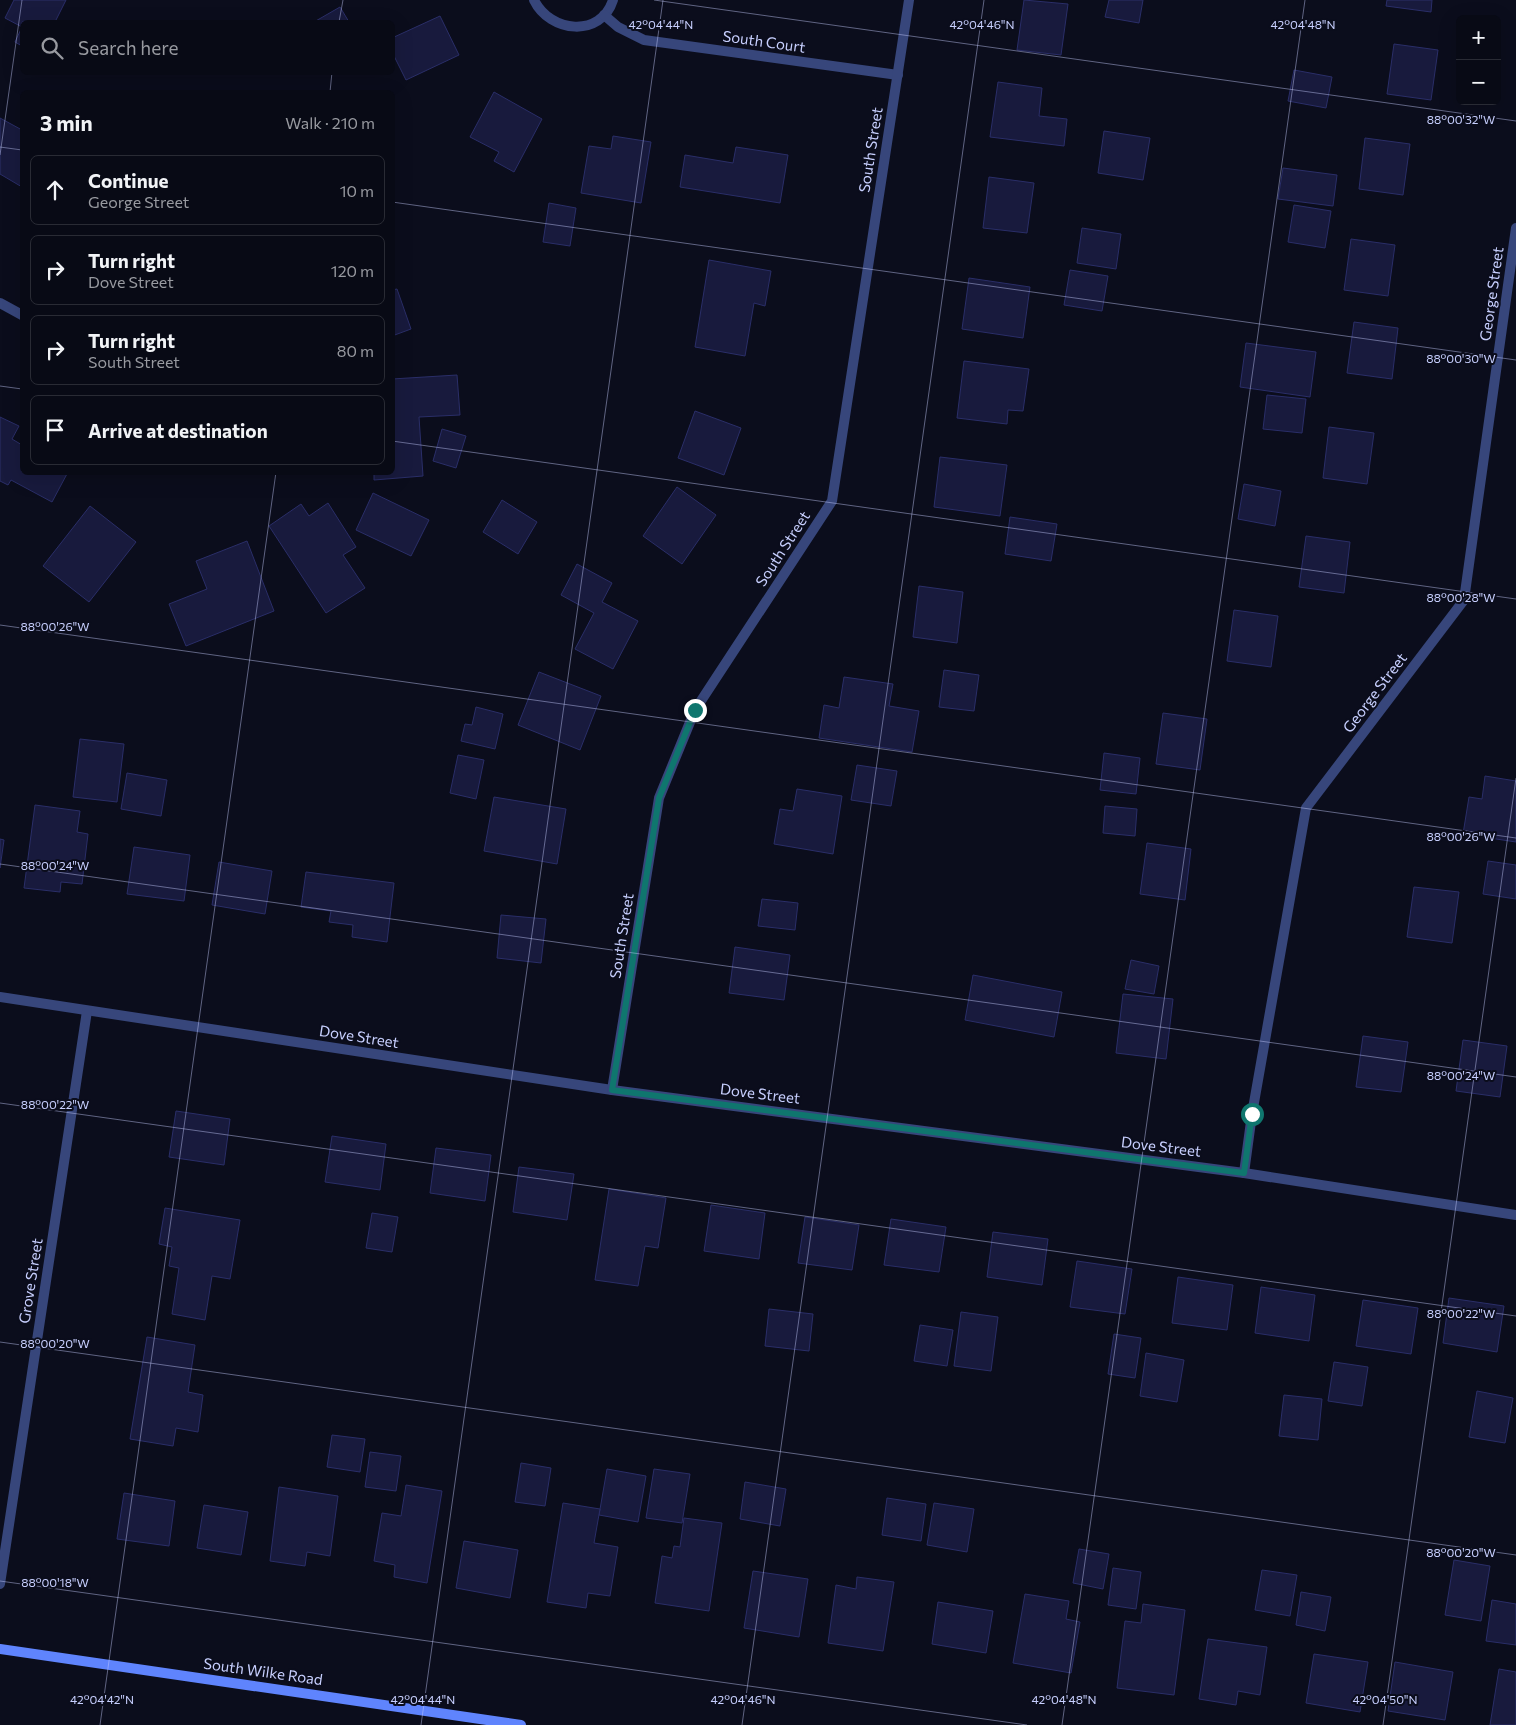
<!DOCTYPE html>
<html lang="en">
<head>
<meta charset="utf-8">
<style>
  :root { --surface:#080a15; --page:#11131e; --text:#f1f3f6; --muted:#989aa0; --line:#292b34 }
  body { margin:0; font-family:Commissioner,sans-serif; background:var(--page); color:var(--text) }
  .controls { position:absolute; right:15px; top:15px; display:grid; overflow:hidden; border-radius:8px; box-shadow:0 5px 20px #0002 }
  .controls button { width:45px; height:45px; display:grid; place-items:center; padding:0; border:0; border-bottom:1px solid var(--line); background:var(--surface); color:var(--text); font:25px sans-serif }
  .stop { position:absolute; width:15px; height:15px; margin:-11px; border:4px solid #0f766e; border-radius:50%; background:#fff }
  .stop.end { background:#0f766e; border-color:#fff; box-shadow:0 1px 5px #0008 }
  .list { margin:0; padding:0; list-style:none }
  h2 { display:flex; justify-content:space-between; align-items:center; height:65px; margin:0; padding:0 20px; font-size:21px }
  h2 small { font-size:16px; font-weight:400; color:var(--muted) }
  .list li { display:grid; grid-template-columns:32px 1fr auto; gap:15px; align-items:center; box-sizing:border-box; height:70px; margin:0 10px 10px; padding:0 10px; border:1px solid var(--line); border-radius:8px }
  .list b { display:block; font-size:19px; white-space:nowrap }
  .list p { margin:0; font-size:16px; white-space:nowrap; color:var(--muted) }
  .list em { font-size:16px; font-style:normal; color:var(--muted) }
  .icon { flex:none; width:28px; height:28px; fill:none; stroke:currentColor; stroke-width:2; stroke-linecap:round; stroke-linejoin:round }
  .map { position:relative; flex:none; width:1516px; height:1725px; overflow:hidden }
  .search { position:absolute; background:var(--surface); box-shadow:0 5px 20px #0002; left:20px; top:20px; width:375px; height:55px; display:flex; align-items:center; gap:12px; box-sizing:border-box; padding:0 18px; border-radius:8px; color:var(--muted); font-size:19px }
  .panel { position:absolute; background:var(--surface); box-shadow:0 5px 20px #0002; left:20px; top:90px; width:375px; height:385px; border-radius:8px }
  .map>svg:first-child { display:block }
  .building { fill:#181a3d; stroke:#2a2e68 }
  .lines { fill:none; stroke-linecap:round; stroke-linejoin:round }
  .street { stroke:#37467b; stroke-width:10 }
  .secondary { stroke:#5f84fd; stroke-width:10 }
  .route { stroke:#0f766e; stroke-width:6 }
  .ticks { fill:none; stroke:#c7cffe; stroke-width:1; stroke-opacity:0.45 }
  .labels { text-anchor:middle; stroke-width:4; stroke-linejoin:round; paint-order:stroke }
  .street-label { font-size:15px; fill:#c7cffe; stroke:#0b0d1c }
  .ticks-label { font-size:12px; text-anchor:middle; fill:#c7cffe; stroke:#0b0d1c; stroke-width:4; stroke-linejoin:round; paint-order:stroke }
</style>
</head>
<body>
<div class="map">
<svg width="1516" height="1725" viewBox="0 0 1516 1725">
  <rect width="100%" height="100%" fill="#0b0d1c"/>
  <!-- building -->
  <g class="building">
    <polygon points="14,0 66,0 55,22 22,22 22,46 15,42 22,27 5,18"/>
    <polygon points="1024,0 1068,4 1061,55 1017,50"/>
    <polygon points="1109,0 1143,0 1139,23 1105,17"/>
    <polygon points="1387,0 1432,0 1431,12 1386,6"/>
    <polygon points="340,7 349,22 314,22"/>
    <polygon points="440,16 459,55 406,80 392,52 392,38"/>
    <polygon points="1394,44 1438,50 1431,100 1387,94"/>
    <polygon points="1294,70 1332,77 1326,108 1288,101"/>
    <polygon points="998,82 1042,88 1039,116 1067,119 1064,146 990,137"/>
    <polygon points="494,92 542,119 514,172 494,161 499,152 470,137"/>
    <polygon points="0,118 22,130 22,187 0,174"/>
    <polygon points="1104,131 1150,138 1143,180 1098,173"/>
    <polygon points="613,136 651,142 641,203 581,193 589,146 611,149"/>
    <polygon points="1365,138 1410,144 1403,195 1359,189"/>
    <polygon points="736,147 788,155 780,203 680,187 685,155 733,163"/>
    <polygon points="1283,168 1337,175 1333,206 1278,199"/>
    <polygon points="989,177 1034,183 1027,233 983,228"/>
    <polygon points="549,203 576,208 570,246 543,242"/>
    <polygon points="1294,205 1331,211 1325,248 1288,242"/>
    <polygon points="1082,228 1121,234 1116,269 1077,263"/>
    <polygon points="1351,239 1395,245 1388,296 1344,290"/>
    <polygon points="709,260 771,271 765,306 754,303 745,356 695,347"/>
    <polygon points="1070,270 1108,276 1102,311 1064,305"/>
    <polygon points="969,278 1030,287 1023,338 962,329"/>
    <polygon points="397,289 411,329 392,336 392,290"/>
    <polygon points="1354,322 1398,328 1392,379 1347,373"/>
    <polygon points="1246,343 1316,352 1310,397 1240,387"/>
    <polygon points="964,361 1029,369 1023,411 1008,410 1007,424 957,418"/>
    <polygon points="457,375 460,415 419,417 423,476 374,480 374,472 392,472 392,379"/>
    <polygon points="1267,395 1306,399 1302,433 1263,429"/>
    <polygon points="695,411 741,428 724,475 678,458"/>
    <polygon points="0,417 19,426 12,439 22,445 22,472 68,472 52,502 11,480 8,485 0,481"/>
    <polygon points="1329,427 1374,433 1367,484 1323,478"/>
    <polygon points="442,429 466,436 456,468 433,461"/>
    <polygon points="940,457 1007,465 1000,516 934,507"/>
    <polygon points="1244,484 1281,491 1275,526 1238,519"/>
    <polygon points="677,487 716,515 682,564 643,536"/>
    <polygon points="373,493 429,520 411,556 356,530"/>
    <polygon points="502,500 537,522 518,554 483,532"/>
    <polygon points="328,503 356,547 343,555 365,588 326,613 269,526 301,504 309,516"/>
    <polygon points="90,506 136,542 89,602 43,566"/>
    <polygon points="1010,517 1057,524 1051,561 1005,554"/>
    <polygon points="1306,536 1350,542 1344,593 1299,587"/>
    <polygon points="247,541 274,611 186,646 169,604 207,589 196,561"/>
    <polygon points="577,564 612,583 602,602 638,621 613,669 575,649 594,613 561,595"/>
    <polygon points="919,586 963,592 957,643 913,637"/>
    <polygon points="1234,610 1278,616 1271,667 1227,661"/>
    <polygon points="944,670 979,675 974,711 939,707"/>
    <polygon points="539,672 601,696 580,750 518,725"/>
    <polygon points="844,677 893,684 889,706 919,711 912,752 819,738 824,705 839,708"/>
    <polygon points="476,707 503,714 495,749 461,741 465,724 472,725"/>
    <polygon points="1163,713 1207,719 1200,770 1156,764"/>
    <polygon points="80,739 124,744 117,802 73,797"/>
    <polygon points="1104,753 1140,758 1136,794 1100,790"/>
    <polygon points="458,755 484,760 476,799 450,793"/>
    <polygon points="857,765 897,771 891,806 851,800"/>
    <polygon points="127,773 167,780 161,816 121,809"/>
    <polygon points="1485,776 1516,781 1516,842 1463,834 1469,797 1482,799"/>
    <polygon points="797,789 842,796 833,854 774,844 780,809 793,811"/>
    <polygon points="494,797 566,809 557,864 484,851"/>
    <polygon points="35,805 80,811 77,832 88,834 82,884 61,882 60,892 24,888"/>
    <polygon points="1105,806 1137,809 1135,836 1103,833"/>
    <polygon points="0,839 4,840 0,868"/>
    <polygon points="1147,843 1191,849 1185,900 1140,894"/>
    <polygon points="134,847 190,855 184,901 127,894"/>
    <polygon points="1488,861 1516,865 1516,899 1483,894"/>
    <polygon points="219,862 272,871 265,914 212,905"/>
    <polygon points="306,872 394,883 387,942 352,937 353,925 329,922 331,911 301,907"/>
    <polygon points="1414,887 1459,892 1452,943 1407,937"/>
    <polygon points="762,899 798,903 795,930 758,926"/>
    <polygon points="501,915 546,919 541,963 497,958"/>
    <polygon points="735,947 790,955 784,1000 729,993"/>
    <polygon points="1131,960 1159,966 1154,994 1125,989"/>
    <polygon points="973,975 1062,992 1054,1037 965,1020"/>
    <polygon points="1123,994 1173,999 1166,1059 1116,1053"/>
    <polygon points="1363,1036 1408,1042 1401,1092 1356,1087"/>
    <polygon points="1463,1040 1507,1046 1500,1097 1456,1091"/>
    <polygon points="176,1111 230,1119 224,1165 169,1157"/>
    <polygon points="332,1136 386,1144 380,1190 325,1182"/>
    <polygon points="436,1148 491,1155 485,1201 430,1193"/>
    <polygon points="519,1167 574,1174 567,1220 513,1212"/>
    <polygon points="609,1189 666,1198 658,1248 645,1246 638,1286 595,1280"/>
    <polygon points="711,1205 765,1213 759,1259 704,1251"/>
    <polygon points="165,1208 240,1220 230,1279 212,1276 205,1320 172,1314 179,1268 169,1266 172,1247 159,1244"/>
    <polygon points="372,1213 398,1217 392,1252 366,1248"/>
    <polygon points="805,1217 859,1225 852,1270 798,1263"/>
    <polygon points="891,1219 946,1227 939,1272 884,1265"/>
    <polygon points="993,1232 1048,1239 1042,1285 987,1277"/>
    <polygon points="1077,1261 1132,1269 1125,1314 1070,1307"/>
    <polygon points="1178,1277 1233,1285 1227,1330 1172,1323"/>
    <polygon points="1261,1287 1315,1295 1309,1341 1255,1333"/>
    <polygon points="1449,1298 1504,1306 1497,1352 1443,1343"/>
    <polygon points="1363,1300 1418,1308 1411,1354 1356,1346"/>
    <polygon points="769,1309 813,1314 809,1351 765,1346"/>
    <polygon points="961,1312 998,1317 991,1371 954,1366"/>
    <polygon points="920,1325 953,1330 947,1366 914,1361"/>
    <polygon points="1114,1334 1141,1338 1135,1378 1108,1374"/>
    <polygon points="147,1337 195,1345 188,1392 203,1395 198,1432 176,1428 173,1446 130,1439"/>
    <polygon points="1146,1353 1184,1360 1177,1402 1140,1396"/>
    <polygon points="1334,1362 1368,1367 1362,1406 1328,1401"/>
    <polygon points="1477,1391 1513,1398 1505,1443 1469,1437"/>
    <polygon points="1284,1395 1322,1399 1318,1440 1279,1436"/>
    <polygon points="332,1435 365,1439 360,1472 327,1467"/>
    <polygon points="370,1452 401,1456 396,1491 365,1487"/>
    <polygon points="521,1463 551,1468 545,1506 515,1502"/>
    <polygon points="607,1469 646,1476 638,1522 599,1515"/>
    <polygon points="654,1469 690,1474 682,1523 646,1518"/>
    <polygon points="745,1482 786,1489 780,1526 740,1519"/>
    <polygon points="406,1485 442,1491 427,1583 394,1577 395,1565 374,1561 382,1513 401,1516"/>
    <polygon points="279,1487 338,1496 330,1556 307,1552 305,1566 270,1561"/>
    <polygon points="124,1493 175,1501 169,1546 117,1539"/>
    <polygon points="887,1498 926,1504 921,1541 882,1535"/>
    <polygon points="563,1503 600,1509 594,1543 618,1547 610,1596 588,1593 586,1608 547,1602"/>
    <polygon points="934,1503 974,1509 967,1552 927,1545"/>
    <polygon points="204,1505 248,1512 241,1555 197,1548"/>
    <polygon points="684,1518 722,1523 709,1611 655,1603 662,1556 672,1558 674,1546 680,1547"/>
    <polygon points="464,1541 518,1550 510,1598 456,1588"/>
    <polygon points="1079,1549 1109,1554 1103,1589 1073,1583"/>
    <polygon points="1454,1560 1490,1566 1481,1621 1445,1615"/>
    <polygon points="1113,1568 1141,1572 1136,1609 1108,1605"/>
    <polygon points="1262,1570 1297,1575 1290,1616 1255,1610"/>
    <polygon points="753,1571 808,1579 799,1637 744,1628"/>
    <polygon points="857,1577 894,1582 883,1651 828,1643 836,1585 856,1589"/>
    <polygon points="1301,1592 1331,1597 1325,1631 1296,1625"/>
    <polygon points="1025,1594 1069,1601 1066,1619 1080,1622 1071,1673 1013,1663"/>
    <polygon points="1492,1600 1516,1604 1516,1645 1486,1641"/>
    <polygon points="938,1602 993,1611 986,1653 932,1644"/>
    <polygon points="1143,1604 1185,1610 1174,1695 1117,1688 1125,1621 1141,1623"/>
    <polygon points="1208,1639 1267,1647 1260,1695 1238,1691 1236,1705 1199,1699"/>
    <polygon points="1314,1654 1368,1662 1360,1712 1306,1703"/>
    <polygon points="1395,1662 1453,1672 1445,1720 1388,1711"/>
    <polygon points="1499,1669 1516,1672 1516,1725 1490,1725"/>
  </g>
  <g class="lines">
    <!-- street -->
    <g class="street">
      <path d="M534,0C550,33 601,38 613,0"/>
      <polyline points="604,15 618,27 644,40 898,75"/>
      <polyline points="0,303 22,315"/>
      <polyline points="0,997 612,1090 1244,1173 1516,1215"/>
      <polyline points="612,1090 659,798 695,710 832,501 909,0"/>
      <polyline points="1244,1173 1252,1114 1306,808 1464,600 1516,228"/>
      <polyline points="0,1584 87,1011"/>
    </g>
    <!-- secondary -->
    <polyline class="secondary" points="0,1649 521,1725"/>
  </g>
  <g class="lines">
    <!-- route -->
    <polyline class="route" points="695,710 659,798 612,1090 1244,1173 1252,1114"/>
  </g>
  <!-- ticks -->
  <path class="ticks" d="M654,0L1516,121M339,22L343,0M330,92L332,72M0,147L22,150M0,155L22,0M392,202L1516,360M0,386L22,389M392,441L1516,599M0,625L1516,838M0,864L1516,1077M0,1103L1516,1316M0,1342L1516,1555M0,1581L1027,1725M100,1725L276,472M421,1725L663,0M742,1725L984,0M1062,1725L1305,0M1383,1725L1516,778"/>
  <g class="labels">
    <!-- street labels -->
    <g class="street-label">
      <text transform="translate(764 42) rotate(8)" y="5">South Court</text>
      <text transform="translate(871 150) rotate(-81)" y="5">South Street</text>
      <text transform="translate(1492 294) rotate(-82)" y="5">George Street</text>
      <text transform="translate(783 549) rotate(-57)" y="5">South Street</text>
      <text transform="translate(1375 693) rotate(-53)" y="5">George Street</text>
      <text transform="translate(622 936) rotate(-81)" y="5">South Street</text>
      <text transform="translate(359 1037) rotate(9)" y="5">Dove Street</text>
      <text transform="translate(760 1094) rotate(7)" y="5">Dove Street</text>
      <text transform="translate(1161 1147) rotate(7)" y="5">Dove Street</text>
      <text transform="translate(31 1281) rotate(-81)" y="5">Grove Street</text>
      <text transform="translate(263 1672) rotate(8)" y="5">South Wilke Road</text>
    </g>
  </g>
  <g class="ticks-label">
    <text x="661" y="29">42°04'44"N</text>
    <text x="982" y="29">42°04'46"N</text>
    <text x="1303" y="29">42°04'48"N</text>
    <text x="1461" y="124">88°00'32"W</text>
    <text x="1461" y="363">88°00'30"W</text>
    <text x="1461" y="602">88°00'28"W</text>
    <text x="55" y="631">88°00'26"W</text>
    <text x="1461" y="841">88°00'26"W</text>
    <text x="55" y="870">88°00'24"W</text>
    <text x="1461" y="1080">88°00'24"W</text>
    <text x="55" y="1109">88°00'22"W</text>
    <text x="1461" y="1318">88°00'22"W</text>
    <text x="55" y="1348">88°00'20"W</text>
    <text x="1461" y="1557">88°00'20"W</text>
    <text x="55" y="1587">88°00'18"W</text>
    <text x="102" y="1704">42°04'42"N</text>
    <text x="423" y="1704">42°04'44"N</text>
    <text x="743" y="1704">42°04'46"N</text>
    <text x="1064" y="1704">42°04'48"N</text>
    <text x="1385" y="1704">42°04'50"N</text>
  </g>
</svg>
<div class="controls">
<button>+</button>
<button>−</button>
</div>
<div class="stop" style="left:1252px;top:1114px"></div>
<div class="stop end" style="left:695px;top:710px"></div>
<div class="search"><svg class="icon" aria-label="search" viewBox="0 0 24 24"><circle cx="10" cy="10" r="6"/><path d="M15 15l6 6"/></svg>Search here</div>
<section class="panel">
<h2>3 min<small>Walk · 210 m</small></h2>
<ul class="list">
<li><svg class="icon" aria-label="ahead" viewBox="0 0 24 24"><path d="M12 20V5M6 11l6-6 6 6"/></svg><div><b>Continue</b><p>George Street</p></div><em>10 m</em></li>
<li><svg class="icon" aria-label="right" viewBox="0 0 24 24"><path d="M7 20v-9h11M14 6l5 5-5 5"/></svg><div><b>Turn right</b><p>Dove Street</p></div><em>120 m</em></li>
<li><svg class="icon" aria-label="right" viewBox="0 0 24 24"><path d="M7 20v-9h11M14 6l5 5-5 5"/></svg><div><b>Turn right</b><p>South Street</p></div><em>80 m</em></li>
<li><svg class="icon" aria-label="arrive" viewBox="0 0 24 24"><path d="M6 21V4h12l-3 4 3 4H6"/></svg><div><b>Arrive at destination</b></div></li>
</ul>
</section>
</div>
</body>
</html>
